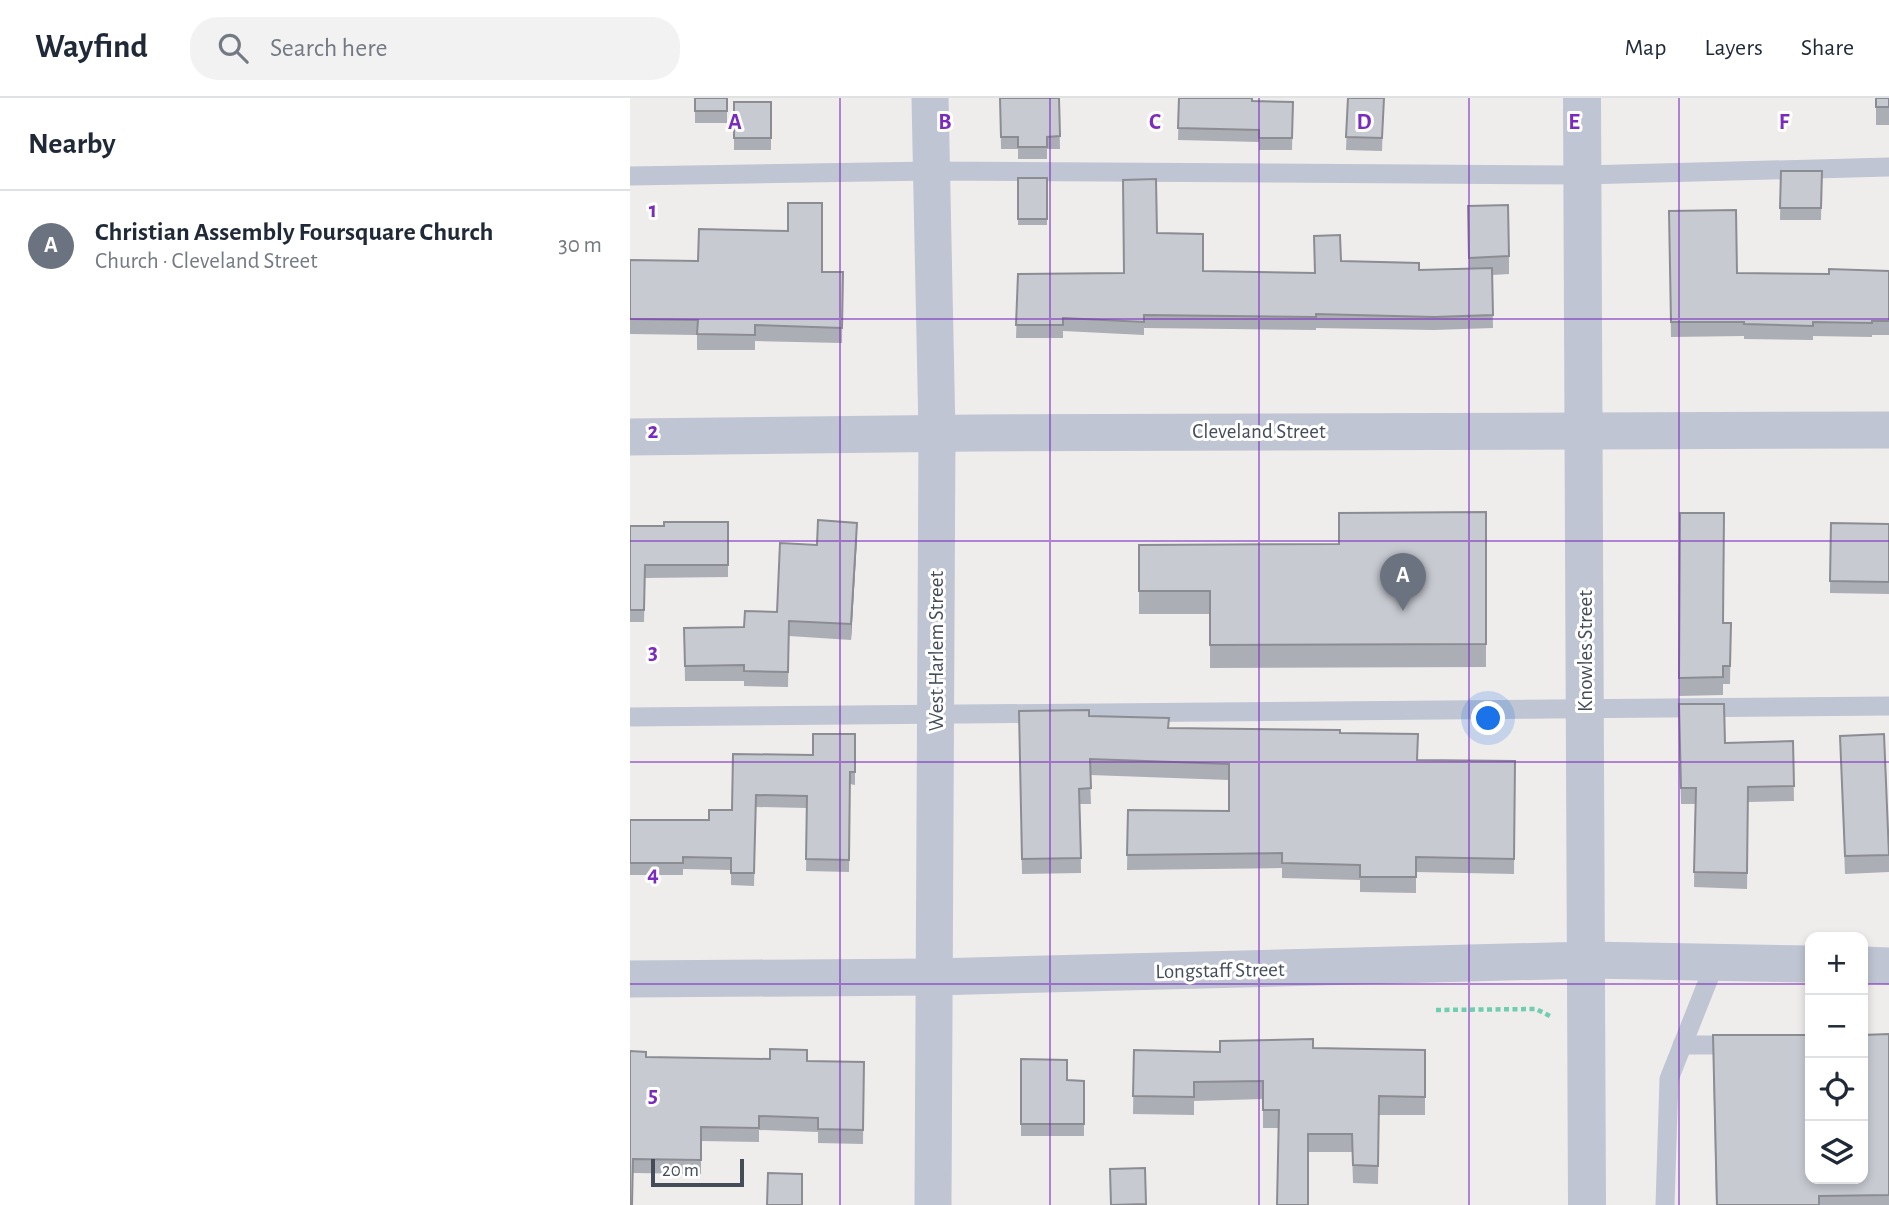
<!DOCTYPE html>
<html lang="en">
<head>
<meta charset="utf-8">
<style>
  :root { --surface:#fff; --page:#f2f2f3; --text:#1f2937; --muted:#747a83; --line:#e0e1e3; --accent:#111827 }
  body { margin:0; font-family:"Alegreya Sans",sans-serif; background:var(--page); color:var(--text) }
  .controls { position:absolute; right:21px; bottom:21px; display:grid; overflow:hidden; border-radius:14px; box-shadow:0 4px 10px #0003 }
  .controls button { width:63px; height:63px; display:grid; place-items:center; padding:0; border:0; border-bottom:2px solid var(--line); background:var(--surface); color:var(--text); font:35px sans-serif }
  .scale { position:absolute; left:21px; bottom:18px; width:93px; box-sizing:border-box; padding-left:7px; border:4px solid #444c5a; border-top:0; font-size:19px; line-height:24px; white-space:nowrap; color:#444c5a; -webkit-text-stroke:5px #fff; paint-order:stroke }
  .you { position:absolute; left:859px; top:621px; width:24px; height:24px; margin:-18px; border:5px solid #fff; border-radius:50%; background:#1a73e8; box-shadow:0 0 0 10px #1a73e833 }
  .badge { display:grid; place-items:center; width:46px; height:46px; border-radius:50%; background:var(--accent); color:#fff; font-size:23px; font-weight:700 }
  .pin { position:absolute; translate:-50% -58px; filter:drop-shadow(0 2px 4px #0008) }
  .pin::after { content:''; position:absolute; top:37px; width:24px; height:21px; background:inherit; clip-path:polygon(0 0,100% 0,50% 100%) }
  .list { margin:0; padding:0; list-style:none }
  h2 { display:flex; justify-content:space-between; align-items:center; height:91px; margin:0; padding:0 28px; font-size:30px }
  h2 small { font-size:23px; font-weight:400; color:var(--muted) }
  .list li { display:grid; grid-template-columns:46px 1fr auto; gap:21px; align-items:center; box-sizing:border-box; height:112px; padding:0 28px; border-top:2px solid var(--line) }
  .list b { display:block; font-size:26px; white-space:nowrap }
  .list p { margin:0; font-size:23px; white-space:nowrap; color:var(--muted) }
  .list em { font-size:23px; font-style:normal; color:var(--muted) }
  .icon { flex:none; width:38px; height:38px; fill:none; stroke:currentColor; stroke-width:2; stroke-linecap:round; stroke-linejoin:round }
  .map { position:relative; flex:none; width:1259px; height:1107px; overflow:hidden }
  header { display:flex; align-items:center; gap:42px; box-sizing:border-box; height:98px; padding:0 35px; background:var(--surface); border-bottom:2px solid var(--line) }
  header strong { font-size:33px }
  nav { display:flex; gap:38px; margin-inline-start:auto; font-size:24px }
  .search { width:490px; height:63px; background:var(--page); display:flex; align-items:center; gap:18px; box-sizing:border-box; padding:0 24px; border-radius:28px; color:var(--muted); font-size:26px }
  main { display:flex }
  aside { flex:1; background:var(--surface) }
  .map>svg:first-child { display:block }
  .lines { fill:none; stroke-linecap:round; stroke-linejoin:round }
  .path { stroke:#6fceaf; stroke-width:4.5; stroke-dasharray:5 3.5; stroke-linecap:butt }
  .service { stroke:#bfc5d2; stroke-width:19 }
  .minor { stroke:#bfc5d2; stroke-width:37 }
  .tertiary { stroke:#bfc5d2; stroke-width:38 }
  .wall { fill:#acaeb5 }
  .shaded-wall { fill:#8c8d93 }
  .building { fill:#c8cad2; stroke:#8c8d93; stroke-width:2 }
  .grid { fill:none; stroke:#7b2cbf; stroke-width:2; stroke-opacity:0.55 }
  .labels { text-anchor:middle; stroke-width:6; stroke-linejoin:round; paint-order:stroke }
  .street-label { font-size:21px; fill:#444c5a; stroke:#fff }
  .grid-label { font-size:23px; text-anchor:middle; font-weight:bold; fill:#7b2cbf; stroke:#fff; stroke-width:6; stroke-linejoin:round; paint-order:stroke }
</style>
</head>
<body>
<header>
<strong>Wayfind</strong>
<div class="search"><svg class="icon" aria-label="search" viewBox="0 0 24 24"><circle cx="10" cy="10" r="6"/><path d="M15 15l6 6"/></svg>Search here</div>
<nav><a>Map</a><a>Layers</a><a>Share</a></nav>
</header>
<main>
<aside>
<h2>Nearby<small></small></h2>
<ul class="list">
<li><span class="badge" style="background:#6b7280">A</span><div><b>Christian Assembly Foursquare Church</b><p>Church · Cleveland Street</p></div><em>30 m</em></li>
</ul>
</aside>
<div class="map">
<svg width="1259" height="1107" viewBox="0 0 1259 1107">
  <rect width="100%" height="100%" fill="#efecec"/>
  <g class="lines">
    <!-- path -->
    <polyline class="path" points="806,912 906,911 922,919"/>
    <!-- service -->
    <g class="service">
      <polyline points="0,78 302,73 953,77 1259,69"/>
      <polyline points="0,619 1259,608"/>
      <polyline points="1052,947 1107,947"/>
      <polyline points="1035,1107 1039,981 1085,865"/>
    </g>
    <!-- minor -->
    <g class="minor">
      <polyline points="300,0 307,335 303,1107"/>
      <polyline points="0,339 346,335 1259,332"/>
      <polyline points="1233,867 1259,868"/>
      <polyline points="0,881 304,879 958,862 1180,866"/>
    </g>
    <!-- tertiary -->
    <polyline class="tertiary" points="952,0 957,1107"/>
  </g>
  <!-- wall -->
  <g class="wall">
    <rect x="65" y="0" width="32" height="25"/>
    <polygon points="370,0 429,0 430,51 417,51 417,61 388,61 388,51 371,51"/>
    <polygon points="549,0 663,4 662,52 629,52 629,44 548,42"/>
    <polygon points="718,0 754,0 752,53 716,52"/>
    <rect x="1246" y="0" width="13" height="27"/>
    <rect x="104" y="4" width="37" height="48"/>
    <polygon points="1151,73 1192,73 1191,122 1150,122"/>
    <rect x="388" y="80" width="29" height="47"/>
    <polygon points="838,108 879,158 879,176 862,177 863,230 804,232 686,230 686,232 514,230 514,237 433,233 433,240 386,240 388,176 494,175 527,135 573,173 684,175 711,163 789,172 839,171"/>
    <polygon points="1039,113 1107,175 1199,176 1259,173 1259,237 1242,237 1242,239 1183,238 1183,242 1114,241 1114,238 1041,239"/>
    <polygon points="0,162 213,174 212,245 125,243 125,252 67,252 67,237 0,236"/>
    <polygon points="856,414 856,569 580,570 580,516 509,516 509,447 709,446"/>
    <polygon points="1050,415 1093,525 1101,525 1100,586 1093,586 1093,597 1049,598"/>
    <polygon points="98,424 98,479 15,480 14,524 0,524 0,428 34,428"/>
    <polygon points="1201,425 1259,426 1259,496 1200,495"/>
    <polygon points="227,440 221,542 159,538 158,589 114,588 114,583 55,583 54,530 114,529 147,514 187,447"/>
    <polygon points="389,613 459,618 538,630 710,635 787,662 885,663 884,776 786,774 786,795 730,794 730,782 652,780 652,770 497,772 498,712 599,713 599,682 460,677 461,706 450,706 451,775 392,776"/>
    <polygon points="1049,622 1095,645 1163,643 1164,703 1118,704 1117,791 1064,789 1065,706 1051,706"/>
    <polygon points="225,636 225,687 220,686 219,774 176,773 177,710 126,709 124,788 101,787 101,772 53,771 53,777 0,777 0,722 79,722 102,712"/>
    <polygon points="1210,638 1259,757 1259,774 1215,776"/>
    <polygon points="1259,936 1259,1107 1086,1107 1083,960"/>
    <polygon points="683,950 795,952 795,1017 749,1017 748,1086 723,1085 722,1054 678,1054 649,1030 633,1030 633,1001 564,1003 564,1017 503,1016 504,952 590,954"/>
    <polygon points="0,953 16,959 234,964 233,1046 188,1045 188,1034 129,1032 129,1044 71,1043 71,1076 3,1075"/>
    <polygon points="391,961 437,982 454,983 454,1038 391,1038"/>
  </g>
  <!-- shaded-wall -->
  <polygon class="shaded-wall" points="227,425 227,440 221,542 221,526"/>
  <!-- building -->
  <g class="building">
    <rect x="65" y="0" width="32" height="13"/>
    <polygon points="370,0 429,0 430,38 417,39 417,49 388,49 388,39 371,39"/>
    <polygon points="549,0 622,0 622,3 663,4 662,40 629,40 629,32 548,30"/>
    <polygon points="718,0 754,0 752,40 716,39"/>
    <rect x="1246" y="0" width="13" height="9"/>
    <rect x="104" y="4" width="37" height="36"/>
    <polygon points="1151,73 1192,73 1191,110 1150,110"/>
    <rect x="388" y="80" width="29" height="41"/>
    <polygon points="526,81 527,135 573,136 573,173 685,175 684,138 710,137 711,163 789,165 789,172 862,170 863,217 804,219 686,216 686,219 514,217 514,224 433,220 433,227 386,227 388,176 494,175 493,82"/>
    <polygon points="158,105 192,105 192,174 213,174 212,230 125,227 125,237 67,236 68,222 0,221 0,162 68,163 69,131 158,133"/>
    <polygon points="878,107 879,158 839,160 838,108"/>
    <polygon points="1106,112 1107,175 1199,176 1199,171 1259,173 1259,223 1242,223 1242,225 1183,224 1183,228 1114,226 1114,224 1041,224 1039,113"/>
    <polygon points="856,414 856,546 580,547 580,493 509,493 509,447 709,446 709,415"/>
    <polygon points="1050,415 1094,415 1093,525 1101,525 1100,568 1093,568 1093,579 1049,580"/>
    <polygon points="188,422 227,425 221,526 159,523 158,574 114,573 114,567 55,568 54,530 114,529 115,513 147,514 150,445 187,447"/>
    <polygon points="34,424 98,424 98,467 15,467 14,512 0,512 0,428 34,428"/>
    <polygon points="1201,425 1259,426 1259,484 1200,483"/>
    <polygon points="1049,606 1094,606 1095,645 1163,643 1164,688 1118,689 1117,775 1064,774 1066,690 1051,690"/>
    <polygon points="459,612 459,618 539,620 538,630 710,632 710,635 788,636 787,662 885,663 884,761 786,759 786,779 730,779 730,767 652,765 652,755 497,757 498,712 599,713 599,666 460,661 461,690 449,691 451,760 392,761 389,613"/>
    <polygon points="183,636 225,636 225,674 220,674 219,762 176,761 177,698 126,697 124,775 101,775 101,760 53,759 53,765 0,765 0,722 79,722 79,712 102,712 103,656 183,657"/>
    <polygon points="1254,636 1259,757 1215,758 1210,638"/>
    <polygon points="1259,936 1259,1097 1189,1098 1189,1107 1087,1107 1083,937 1180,937 1180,1081 1233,1081 1233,937"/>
    <polygon points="683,941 683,950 795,952 795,999 749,998 748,1068 723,1067 722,1036 678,1036 678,1107 647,1107 649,1012 633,1012 633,983 564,984 564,999 503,998 504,952 590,954 590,943"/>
    <polygon points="140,951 177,952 177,963 234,964 233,1032 188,1031 188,1020 129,1018 129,1030 71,1029 71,1062 3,1061 2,1107 0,1107 0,953 16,954 16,959 140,961"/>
    <polygon points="391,961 437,962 437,982 454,983 454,1026 391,1026"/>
    <polygon points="515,1070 516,1106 481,1107 480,1071"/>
    <polygon points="138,1075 172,1076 172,1107 137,1107"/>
  </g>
  <!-- grid -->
  <path class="grid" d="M210,0V1107M420,0V1107M629,0V1107M839,0V1107M1049,0V1107M0,221H1259M0,443H1259M0,664H1259M0,886H1180M1233,886H1259"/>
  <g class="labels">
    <!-- street labels -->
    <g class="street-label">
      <text x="629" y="340">Cleveland Street</text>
      <text transform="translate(306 553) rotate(-90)" y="7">West Harlem Street</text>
      <text transform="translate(955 553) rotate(-90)" y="7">Knowles Street</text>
      <text transform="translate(590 872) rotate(-1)" y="7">Longstaff Street</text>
    </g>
  </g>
  <g class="grid-label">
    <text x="105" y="31">A</text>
    <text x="315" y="31">B</text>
    <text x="525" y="31">C</text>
    <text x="734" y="31">D</text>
    <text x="944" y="31">E</text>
    <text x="1154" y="31">F</text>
    <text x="23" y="119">1</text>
    <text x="23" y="340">2</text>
    <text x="23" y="561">3</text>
    <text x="23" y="783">4</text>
    <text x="23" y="1004">5</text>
  </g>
</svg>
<div class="controls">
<button>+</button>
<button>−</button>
<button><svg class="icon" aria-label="locate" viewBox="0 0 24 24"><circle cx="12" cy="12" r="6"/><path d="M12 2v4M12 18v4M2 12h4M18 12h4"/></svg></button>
<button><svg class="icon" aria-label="layers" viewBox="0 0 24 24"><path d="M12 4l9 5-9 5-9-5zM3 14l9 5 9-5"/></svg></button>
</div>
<div class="scale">20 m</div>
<div class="you"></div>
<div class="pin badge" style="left:773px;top:513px;background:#6b7280">A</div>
</div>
</main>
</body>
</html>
